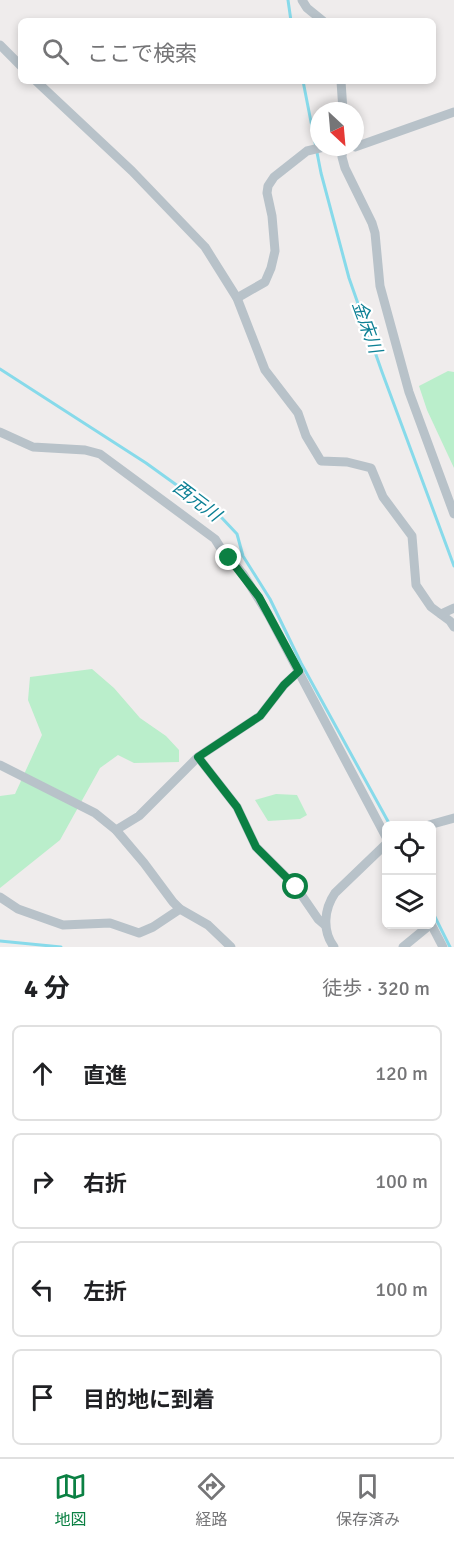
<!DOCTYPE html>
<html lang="ja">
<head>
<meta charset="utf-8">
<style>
  :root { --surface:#fff; --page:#f2f2f2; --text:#202124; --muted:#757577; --line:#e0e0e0; --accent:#0b8043 }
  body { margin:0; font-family:Signika,"Noto Sans JP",sans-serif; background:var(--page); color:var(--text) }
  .controls { position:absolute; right:18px; bottom:18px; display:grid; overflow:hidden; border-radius:9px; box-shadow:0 3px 9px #0003 }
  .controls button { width:54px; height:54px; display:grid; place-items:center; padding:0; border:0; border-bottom:2px solid var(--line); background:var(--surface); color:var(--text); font:30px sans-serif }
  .compass { position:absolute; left:310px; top:102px; width:54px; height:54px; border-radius:50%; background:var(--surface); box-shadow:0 3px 9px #0003; rotate:154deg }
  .stop { position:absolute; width:18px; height:18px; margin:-14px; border:4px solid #0b8043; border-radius:50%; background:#fff }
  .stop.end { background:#0b8043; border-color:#fff; box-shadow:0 2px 6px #0008 }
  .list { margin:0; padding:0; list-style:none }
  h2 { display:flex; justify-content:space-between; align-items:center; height:78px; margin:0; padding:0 24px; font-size:26px }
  h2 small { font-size:20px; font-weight:400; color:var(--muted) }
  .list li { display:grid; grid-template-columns:39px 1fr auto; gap:18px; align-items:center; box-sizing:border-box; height:96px; margin:0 12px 12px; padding:0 12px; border:2px solid var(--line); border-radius:9px }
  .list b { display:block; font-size:22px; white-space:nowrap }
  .list em { font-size:20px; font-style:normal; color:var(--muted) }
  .icon { flex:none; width:33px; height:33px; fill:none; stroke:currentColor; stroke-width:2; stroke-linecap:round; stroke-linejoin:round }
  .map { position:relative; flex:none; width:454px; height:947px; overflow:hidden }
  .search { position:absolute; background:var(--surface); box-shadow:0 3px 9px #0003; left:18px; right:18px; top:18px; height:66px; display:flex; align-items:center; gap:15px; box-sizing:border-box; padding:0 21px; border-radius:9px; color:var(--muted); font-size:22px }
  .sheet { height:510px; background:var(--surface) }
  nav { display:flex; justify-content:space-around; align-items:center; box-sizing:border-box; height:84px; border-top:2px solid var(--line); background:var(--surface); font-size:16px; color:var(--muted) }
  nav a { display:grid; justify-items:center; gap:3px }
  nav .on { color:var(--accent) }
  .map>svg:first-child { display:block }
  .green { fill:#baeecb }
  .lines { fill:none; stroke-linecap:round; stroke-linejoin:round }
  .stream { stroke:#87daea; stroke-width:3 }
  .street { stroke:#b8c2c9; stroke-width:9 }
  .route { stroke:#0b8043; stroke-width:8 }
  .labels { text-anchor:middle; stroke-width:4.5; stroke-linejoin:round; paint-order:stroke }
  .water-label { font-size:18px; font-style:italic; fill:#0d8095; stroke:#fff }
</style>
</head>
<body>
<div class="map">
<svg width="454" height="947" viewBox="0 0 454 947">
  <rect width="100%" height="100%" fill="#efecec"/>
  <!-- green -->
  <g class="green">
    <polygon points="448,371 454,372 454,468 427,410 419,386"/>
    <polygon points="92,669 114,688 140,718 166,736 179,750 179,762 134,763 118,755 100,768 60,840 0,888 0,796 15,794 42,735 28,700 30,677"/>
    <polygon points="276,794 297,795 307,815 300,819 268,821 255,800"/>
  </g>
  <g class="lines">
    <!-- stream -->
    <g class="stream">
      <polyline points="288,0 291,21"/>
      <polyline points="303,81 321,173 349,278 382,372 454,566"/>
      <polyline points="0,369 146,463 221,517 237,534 243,556 270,599 301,663 390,825"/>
      <polyline points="432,911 450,947"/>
      <polyline points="0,941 61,947"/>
    </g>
    <!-- street -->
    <g class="street">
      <polyline points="302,0 307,8 323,21"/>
      <polyline points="0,45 21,66"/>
      <polyline points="36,81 132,171 205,247 237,298 265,370 298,413 306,436 321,461 347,462 371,468 383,497 412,536 416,585 431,607 450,621 454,627"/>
      <polyline points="341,81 343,111"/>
      <polyline points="343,147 342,157 345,168 372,223 375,233 380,286 409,392 454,514"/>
      <polyline points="355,147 454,112"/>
      <polyline points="237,298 265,282 271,268 275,251 272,216 267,193 268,186 274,177 307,151 324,147"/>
      <polyline points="0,432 33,447 85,450 100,454 215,539 220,547 243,574 268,614 386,837"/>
      <polyline points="441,614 454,608"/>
      <polyline points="198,757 237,807 256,847 296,887 318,919 325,925"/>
      <polyline points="0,765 95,813 116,830 144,863 173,902 180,909 208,925 231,947"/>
      <polyline points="429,825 454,818"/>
      <polyline points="116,830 139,816 198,757 260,716 284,685 299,671"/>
      <polyline points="0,897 18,909 63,925 110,923 139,933 153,927 180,909"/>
      <polyline points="431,924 443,947"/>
      <path d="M334,947C322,931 324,909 335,893L386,844"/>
      <polyline points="403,947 431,924"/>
    </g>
  </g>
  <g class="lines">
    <!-- route -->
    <polyline class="route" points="229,558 259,597 299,671 284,685 260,716 198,757 237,807 256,847 296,887"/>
  </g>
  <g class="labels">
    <!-- water labels -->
    <g class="water-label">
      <text transform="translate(367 327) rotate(70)" y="6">金床川</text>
      <text transform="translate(197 501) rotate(37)" y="6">西元川</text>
    </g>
  </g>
</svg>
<div class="controls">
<button><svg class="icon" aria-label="locate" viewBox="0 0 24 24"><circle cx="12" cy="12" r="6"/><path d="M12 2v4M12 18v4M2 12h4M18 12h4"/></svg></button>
<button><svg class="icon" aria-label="layers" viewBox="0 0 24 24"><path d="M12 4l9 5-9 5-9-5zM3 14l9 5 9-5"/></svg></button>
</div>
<svg class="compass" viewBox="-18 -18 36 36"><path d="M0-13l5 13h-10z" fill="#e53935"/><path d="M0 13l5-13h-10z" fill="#757577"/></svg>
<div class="stop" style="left:296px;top:887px"></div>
<div class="stop end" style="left:229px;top:558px"></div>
<div class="search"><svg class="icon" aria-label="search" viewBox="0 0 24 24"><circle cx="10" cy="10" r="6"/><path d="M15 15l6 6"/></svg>ここで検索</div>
</div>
<section class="sheet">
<h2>4 分<small>徒歩 · 320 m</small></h2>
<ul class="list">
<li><svg class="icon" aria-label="ahead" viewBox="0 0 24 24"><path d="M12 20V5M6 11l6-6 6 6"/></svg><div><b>直進</b></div><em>120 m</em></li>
<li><svg class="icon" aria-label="right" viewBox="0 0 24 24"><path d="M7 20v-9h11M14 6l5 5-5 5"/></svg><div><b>右折</b></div><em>100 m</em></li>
<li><svg class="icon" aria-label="left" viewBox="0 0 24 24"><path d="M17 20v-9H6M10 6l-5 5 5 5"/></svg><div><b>左折</b></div><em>100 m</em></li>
<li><svg class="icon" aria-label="arrive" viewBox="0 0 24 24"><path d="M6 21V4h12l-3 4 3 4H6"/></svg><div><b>目的地に到着</b></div></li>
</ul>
</section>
<nav>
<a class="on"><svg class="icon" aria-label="map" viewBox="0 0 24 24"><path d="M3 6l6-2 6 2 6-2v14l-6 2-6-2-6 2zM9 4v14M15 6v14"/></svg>地図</a>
<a><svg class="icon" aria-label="directions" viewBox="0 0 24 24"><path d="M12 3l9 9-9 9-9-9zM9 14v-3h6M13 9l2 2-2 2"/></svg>経路</a>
<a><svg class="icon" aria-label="saved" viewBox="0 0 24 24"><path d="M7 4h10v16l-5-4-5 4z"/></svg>保存済み</a>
</nav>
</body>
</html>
